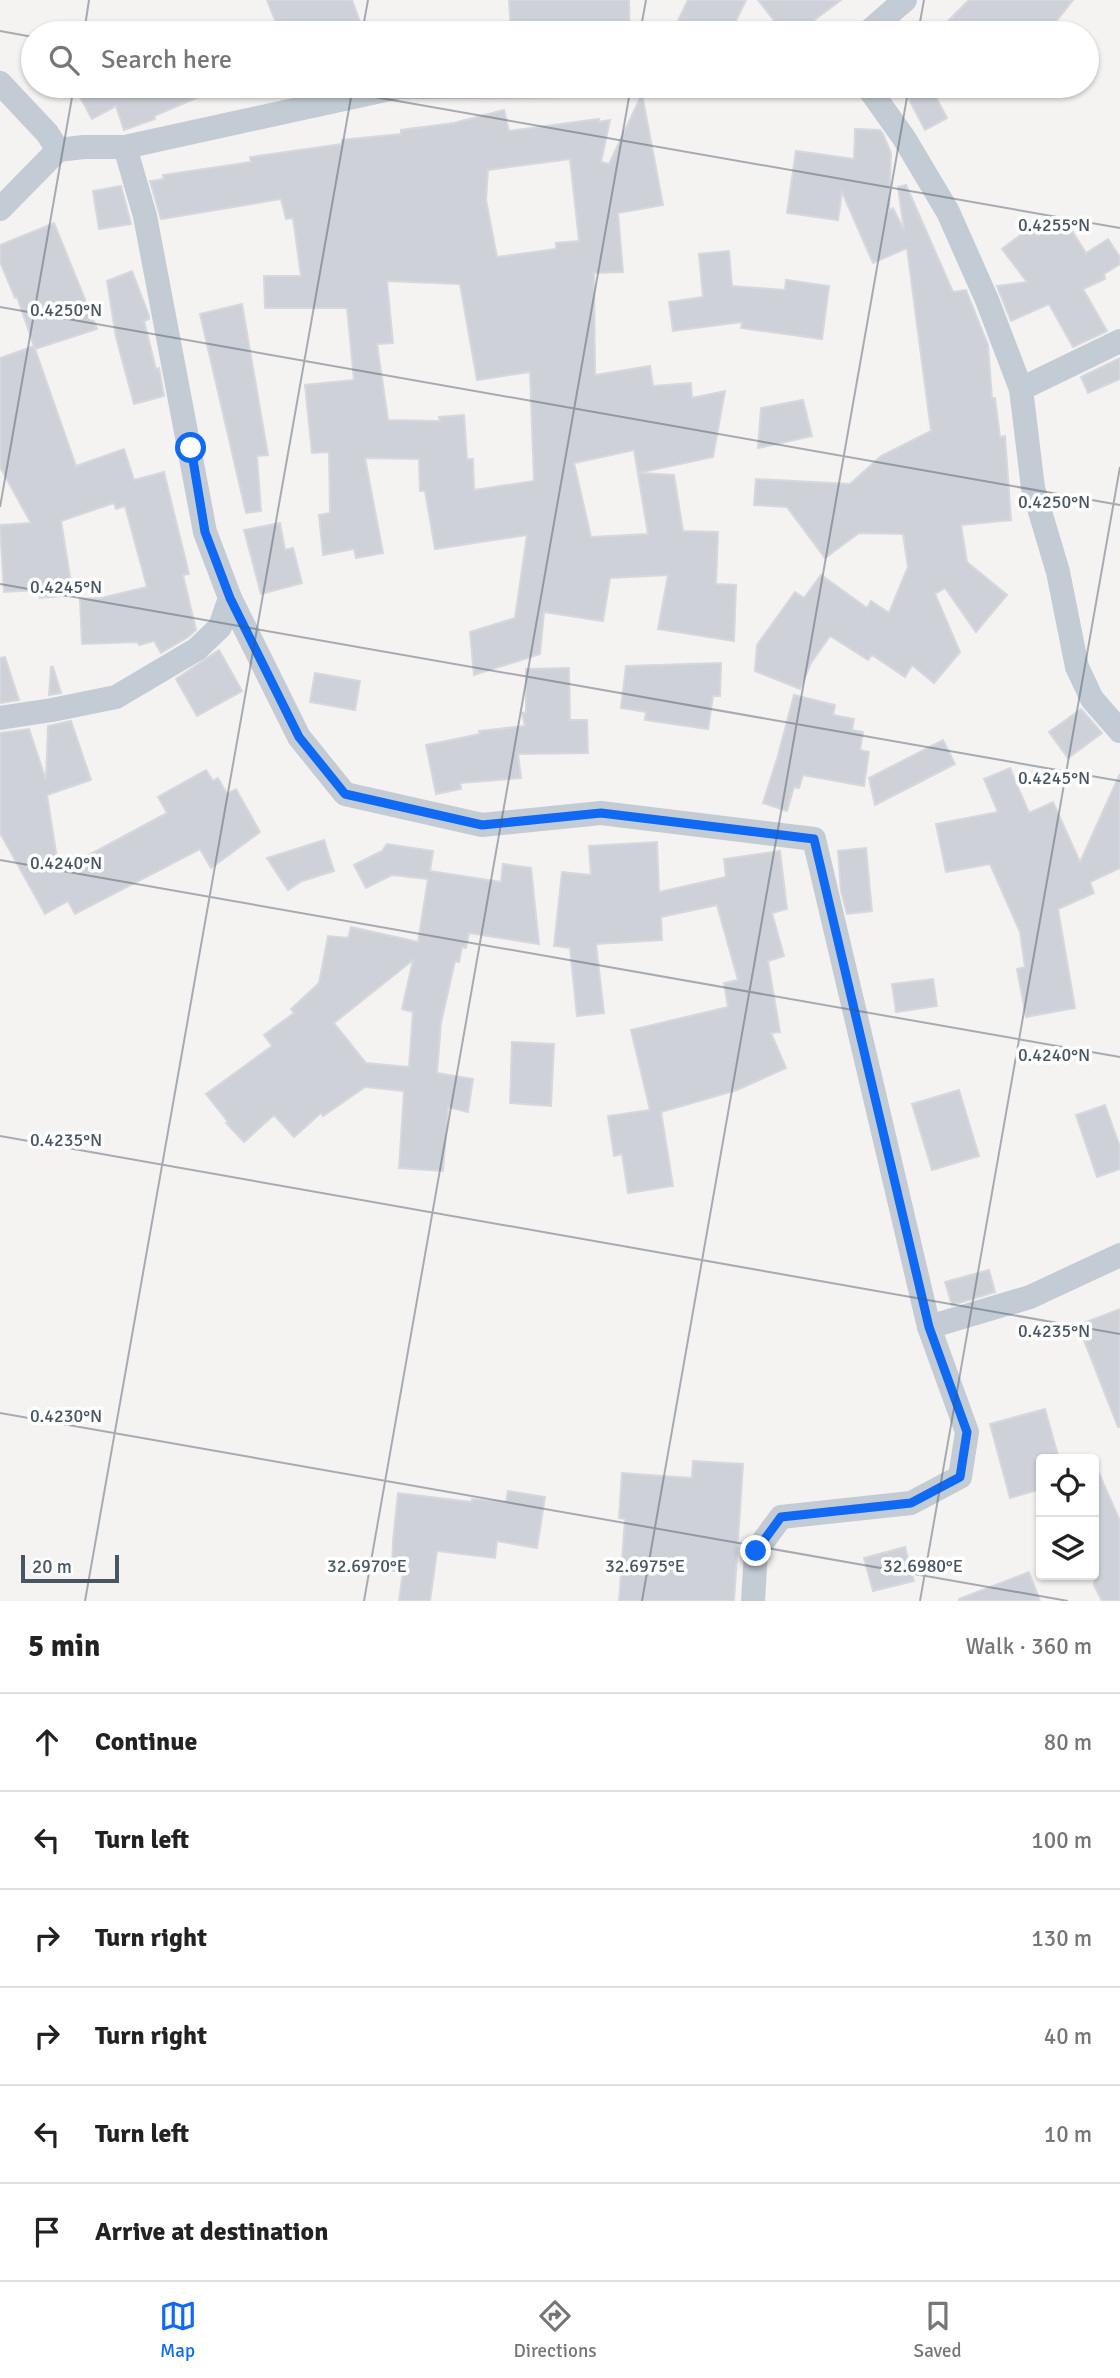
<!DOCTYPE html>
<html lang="en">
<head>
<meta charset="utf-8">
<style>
  :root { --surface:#fff; --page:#f6f6f6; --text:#222; --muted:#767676; --line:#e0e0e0; --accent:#0f69f2 }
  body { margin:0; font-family:Signika,sans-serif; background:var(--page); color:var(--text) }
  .controls { position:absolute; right:21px; bottom:21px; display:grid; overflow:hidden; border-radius:7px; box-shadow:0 2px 5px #0004 }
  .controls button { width:63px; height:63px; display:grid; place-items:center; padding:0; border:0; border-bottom:2px solid var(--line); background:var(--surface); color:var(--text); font:35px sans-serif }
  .scale { position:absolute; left:21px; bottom:18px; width:98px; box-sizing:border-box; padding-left:7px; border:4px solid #485562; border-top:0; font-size:19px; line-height:24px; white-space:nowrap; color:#485562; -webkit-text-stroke:5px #fff; paint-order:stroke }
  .stop { position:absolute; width:21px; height:21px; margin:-16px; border:5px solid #0f69f2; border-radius:50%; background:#fff }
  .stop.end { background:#0f69f2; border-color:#fff; box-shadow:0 2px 7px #0008 }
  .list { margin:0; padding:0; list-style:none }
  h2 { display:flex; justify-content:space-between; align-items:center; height:91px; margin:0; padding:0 28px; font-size:30px }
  h2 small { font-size:23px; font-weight:400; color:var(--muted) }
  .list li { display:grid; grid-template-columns:46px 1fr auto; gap:21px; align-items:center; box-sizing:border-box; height:98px; padding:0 28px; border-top:2px solid var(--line) }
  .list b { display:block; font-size:26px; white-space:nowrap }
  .list em { font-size:23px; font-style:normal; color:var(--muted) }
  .icon { flex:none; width:38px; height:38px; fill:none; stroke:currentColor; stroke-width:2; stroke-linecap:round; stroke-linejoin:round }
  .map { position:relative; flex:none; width:1120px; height:1601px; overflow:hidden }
  .search { position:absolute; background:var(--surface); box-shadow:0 2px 5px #0004; left:21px; right:21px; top:21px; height:77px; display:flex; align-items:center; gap:18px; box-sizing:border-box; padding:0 24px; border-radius:38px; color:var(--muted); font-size:26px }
  .sheet { height:679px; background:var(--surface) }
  nav { display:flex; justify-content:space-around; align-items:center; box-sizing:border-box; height:98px; border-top:2px solid var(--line); background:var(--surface); font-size:19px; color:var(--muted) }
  nav a { display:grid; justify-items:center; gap:4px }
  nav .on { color:var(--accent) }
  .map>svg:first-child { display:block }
  .building { fill:#ced1d8; stroke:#d6d8de; stroke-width:2; fill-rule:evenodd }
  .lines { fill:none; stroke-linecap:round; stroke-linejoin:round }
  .minor { stroke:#c3ccd4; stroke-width:24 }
  .route { stroke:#0f69f2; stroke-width:9 }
  .ticks { fill:none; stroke:#485562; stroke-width:2; stroke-opacity:0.45 }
  .ticks-label { font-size:18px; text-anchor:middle; fill:#485562; stroke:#fff; stroke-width:7; stroke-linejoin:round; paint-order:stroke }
</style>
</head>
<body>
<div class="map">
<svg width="1120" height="1601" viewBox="0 0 1120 1601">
  <rect width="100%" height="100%" fill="#f5f2f2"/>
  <!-- building -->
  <g class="building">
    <polygon points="267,0 352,0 364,33 280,33"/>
    <polygon points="509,0 629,0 630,33 511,33"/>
    <polygon points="688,0 746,0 730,33 672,33"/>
    <polygon points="758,0 841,0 797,33 784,33"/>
    <polygon points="969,0 1073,0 1047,33 936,33"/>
    <polygon points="74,86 224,86 154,116 155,119 124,130 116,106 92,119"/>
    <polygon points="902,86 930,86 947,118 925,130"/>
    <path d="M642,94L663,205L618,213L623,272L594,273L595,375L650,366L653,386L691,383L692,398L725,391L713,457L638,473L674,475L683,531L718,532L716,584L736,585L734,641L658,629L668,575L610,578L603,621L544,612L540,654L474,675L470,632L515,618L527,535L435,549L425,491H420L419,459L365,458L383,553L356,558L354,549L323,555L319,515L330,513L329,452L312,453L305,385L354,380L347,308H265L264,276H301L293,218L286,219L281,199L161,219L150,181L164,179L163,175L251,162L250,157L342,144V140L401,134V130L454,123L504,110L509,131L599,119V122L610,120L601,162L609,164ZM570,159L579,241L556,243V249L497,257L486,200L488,170ZM387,281L460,284L477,380L530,372L534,481L474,490L473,459H467L464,415L439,417L440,421L388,420L377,344L393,343ZM634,450L648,534L591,537L574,463Z"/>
    <polygon points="855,129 880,130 883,134 891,153 889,211 893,208 904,230 898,187 906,185 953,292 966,290 988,345 992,398 995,398 1000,437 1005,436 1011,520 961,525 967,562 1007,595 976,632 945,588 935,594 960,652 934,683 912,665 905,677 872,655 868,660 830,636 811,663 800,689 755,671 757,645 795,592 804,598 821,575 867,608 871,601 889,613 908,567 903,534 859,533 825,558 787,507 754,505 756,479 850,484 881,456 931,431 907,248 873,263 842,192 838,220 787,213 796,151 854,159"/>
    <polygon points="121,186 131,224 99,229 93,191"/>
    <polygon points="1040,220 1050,234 1067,223 1086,253 1108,239 1120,257 1120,264 1104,274 1105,279 1083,289 1107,331 1073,347 1049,304 1011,321 997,286 1027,282 1002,249"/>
    <polygon points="54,223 97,329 35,349 17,297 15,298 0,262 0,245"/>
    <polygon points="729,251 732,286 785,290 786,280 829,286 822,339 741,328 742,322 673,331 669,302 703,297 699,254"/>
    <polygon points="132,271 149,316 149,319 144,321 156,369 159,368 164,396 134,404 116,337 107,281"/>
    <polygon points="242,304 268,455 257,456 261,511 246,513 200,314"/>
    <polygon points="34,346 76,466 124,449 134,480 164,472 189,574 183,575 196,630 188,637 161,653 154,641 139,645 138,642 82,644 80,599 101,598 147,587 125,506 116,509 114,503 61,521 73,595 40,598 39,590 4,592 0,525 31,523 0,467 0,358"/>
    <polygon points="1120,358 1120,379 1088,393 1081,377"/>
    <polygon points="803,400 812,436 758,448 761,408"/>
    <polygon points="280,523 285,550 293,548 302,583 261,594 244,530"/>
    <polygon points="219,650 242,691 197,716 176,679"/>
    <polygon points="5,657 19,700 0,703 0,658"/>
    <polygon points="721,663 720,696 713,696 708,729 645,720 646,712 621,708 626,666"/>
    <polygon points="51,667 53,667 61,693 49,695"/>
    <polygon points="569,668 570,720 587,720 588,753 518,754 521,778 460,783 461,789 436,794 426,745 480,734 479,731 525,726 522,713 526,712 526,669"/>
    <polygon points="315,673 360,681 355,710 310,702"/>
    <polygon points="794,695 835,705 833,715 854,719 852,730 863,732 860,750 869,752 864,786 803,775 799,788 794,787 787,811 763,803 777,759"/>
    <polygon points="1081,709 1102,733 1068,758 1049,732"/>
    <polygon points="71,721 91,780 47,795 59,871 167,813 158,797 206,770 213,781 218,778 227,794 236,789 260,832 211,868 200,849 75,914 68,901 45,914 0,833 0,733 29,729 46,780 48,726"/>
    <polygon points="943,740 955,764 875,805 869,778"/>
    <polygon points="1010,768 1029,813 1053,802 1080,862 1120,774 1120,868 1090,882 1094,893 1058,909 1075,1008 1026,1017 1017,969 1025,967 1020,932 990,864 946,872 936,824 998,812 984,779"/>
    <polygon points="324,840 334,871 302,881 288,890 267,858"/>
    <polygon points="657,842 659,892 726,877 724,859 780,851 787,909 772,913 784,956 768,961 780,1032 771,1033 786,1068 737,1090 661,1112 673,1186 628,1193 622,1154 614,1156 608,1116 650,1110 631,1030 728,1007 724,983 738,980 717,905 661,917 662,940 596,944 604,1013 577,1016 570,948 554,946 562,872 591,875 589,846"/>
    <path d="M387,844L433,851L430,871L501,882L503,864L531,868L539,944L469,933L466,948L462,947L459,962L455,961L441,1023L437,1073L473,1079L468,1112L448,1107L443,1171L399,1168L404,1091L365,1087L323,1116L321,1113L294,1137L274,1115L244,1142L226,1123L228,1122L206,1094L272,1046L264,1035L294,1013L291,1009L319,983L328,936L348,938L351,927L418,942L428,879L392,875L366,888L354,865L382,851ZM413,960L402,1009L413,1012L409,1067L366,1063L334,1023Z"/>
    <polygon points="866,848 872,911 847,914 841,891 838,851"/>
    <polygon points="933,979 937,1006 896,1012 892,984"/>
    <polygon points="512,1042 554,1044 551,1106 510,1103"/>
    <polygon points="959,1090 979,1156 932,1170 912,1104"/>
    <polygon points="1105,1105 1120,1147 1120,1169 1097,1177 1076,1115"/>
    <polygon points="989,1270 995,1292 952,1305 945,1282"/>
    <polygon points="1120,1309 1120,1427 1118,1427 1078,1325"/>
    <polygon points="1045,1409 1059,1459 1041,1459 1041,1489 1010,1498 990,1424"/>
    <polygon points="693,1461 743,1464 734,1601 619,1601 625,1519 619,1518 622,1473 692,1478"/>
    <polygon points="1094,1462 1120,1521 1120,1601 1102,1601 1094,1585"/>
    <polygon points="508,1491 545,1497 537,1548 497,1541 495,1558 437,1551 430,1601 399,1601 403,1571 392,1571 393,1541 398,1493 472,1502 472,1499 506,1502"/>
    <polygon points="905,1547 914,1581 873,1591 864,1558"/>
    <polygon points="1029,1572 1040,1601 959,1601 959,1599"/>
  </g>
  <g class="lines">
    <!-- minor -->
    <g class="minor">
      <polyline points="867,33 905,0"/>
      <polyline points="0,83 47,133 58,150 84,147 125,147 399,87 579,86"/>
      <polyline points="867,86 904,138 948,212 987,300 1021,389 1033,488 1058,572 1077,667 1092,699 1120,731"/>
      <polyline points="125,147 145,216 205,532 230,598 299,737 345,794 482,825 601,813 814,839 929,1327 967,1432 960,1477 911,1503 781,1517 756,1551 753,1601"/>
      <polyline points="0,209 58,150"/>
      <polyline points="1021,389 1120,341"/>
      <polyline points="0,718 52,710 116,697 197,649 220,627 230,598"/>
      <polyline points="929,1327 1030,1297 1120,1255"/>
    </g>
  </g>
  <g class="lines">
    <!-- route -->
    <polyline class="route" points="191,448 205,532 230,598 299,737 345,794 482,825 601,813 814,839 929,1327 967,1432 960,1477 911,1503 781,1517 756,1551"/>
  </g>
  <!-- ticks -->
  <path class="ticks" d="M0,31L33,37M84,33L89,0M362,33L368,0M640,33L646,0M918,33L924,0M312,86L1120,228M0,307L1120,505M0,507L74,86M0,584L1120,781M0,860L1120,1057M0,1136L1120,1334M0,1413L1068,1601M85,1601L353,86M364,1601L631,86M642,1601L909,86M920,1601L1120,467"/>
  <g class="ticks-label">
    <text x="1054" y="231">0.4255°N</text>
    <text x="66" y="316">0.4250°N</text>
    <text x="1054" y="508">0.4250°N</text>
    <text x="66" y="593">0.4245°N</text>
    <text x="1054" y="784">0.4245°N</text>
    <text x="66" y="869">0.4240°N</text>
    <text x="1054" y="1061">0.4240°N</text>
    <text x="66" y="1146">0.4235°N</text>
    <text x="1054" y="1337">0.4235°N</text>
    <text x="66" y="1422">0.4230°N</text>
    <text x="367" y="1572">32.6970°E</text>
    <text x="645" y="1572">32.6975°E</text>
    <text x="923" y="1572">32.6980°E</text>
  </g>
</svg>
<div class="controls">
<button><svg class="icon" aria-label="locate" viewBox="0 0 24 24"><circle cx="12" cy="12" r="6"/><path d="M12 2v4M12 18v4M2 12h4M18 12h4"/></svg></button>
<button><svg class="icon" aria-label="layers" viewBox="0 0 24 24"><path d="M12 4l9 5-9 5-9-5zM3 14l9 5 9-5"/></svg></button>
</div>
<div class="scale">20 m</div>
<div class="stop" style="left:191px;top:448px"></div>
<div class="stop end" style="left:756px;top:1551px"></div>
<div class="search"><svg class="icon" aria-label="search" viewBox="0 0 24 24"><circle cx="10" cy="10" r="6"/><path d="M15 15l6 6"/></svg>Search here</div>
</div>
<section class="sheet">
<h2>5 min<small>Walk · 360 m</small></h2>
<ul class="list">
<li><svg class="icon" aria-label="ahead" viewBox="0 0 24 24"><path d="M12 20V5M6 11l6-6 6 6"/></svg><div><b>Continue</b></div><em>80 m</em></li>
<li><svg class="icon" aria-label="left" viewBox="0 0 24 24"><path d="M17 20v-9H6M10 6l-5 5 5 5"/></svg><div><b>Turn left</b></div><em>100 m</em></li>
<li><svg class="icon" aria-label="right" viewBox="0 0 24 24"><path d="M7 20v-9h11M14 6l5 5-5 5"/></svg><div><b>Turn right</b></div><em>130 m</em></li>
<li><svg class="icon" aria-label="right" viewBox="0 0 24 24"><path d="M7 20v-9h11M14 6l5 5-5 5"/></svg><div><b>Turn right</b></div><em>40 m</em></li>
<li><svg class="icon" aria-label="left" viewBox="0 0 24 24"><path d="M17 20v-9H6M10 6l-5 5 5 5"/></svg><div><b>Turn left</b></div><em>10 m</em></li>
<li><svg class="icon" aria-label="arrive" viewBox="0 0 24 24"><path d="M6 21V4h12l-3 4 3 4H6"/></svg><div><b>Arrive at destination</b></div></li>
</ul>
</section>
<nav>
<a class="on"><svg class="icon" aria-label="map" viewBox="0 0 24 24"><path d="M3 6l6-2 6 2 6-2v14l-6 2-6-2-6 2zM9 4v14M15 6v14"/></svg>Map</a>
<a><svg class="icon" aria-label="directions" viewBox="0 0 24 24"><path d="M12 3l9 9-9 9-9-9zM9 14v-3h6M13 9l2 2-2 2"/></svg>Directions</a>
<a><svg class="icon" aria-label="saved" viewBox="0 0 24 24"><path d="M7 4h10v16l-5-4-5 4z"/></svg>Saved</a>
</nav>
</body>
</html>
